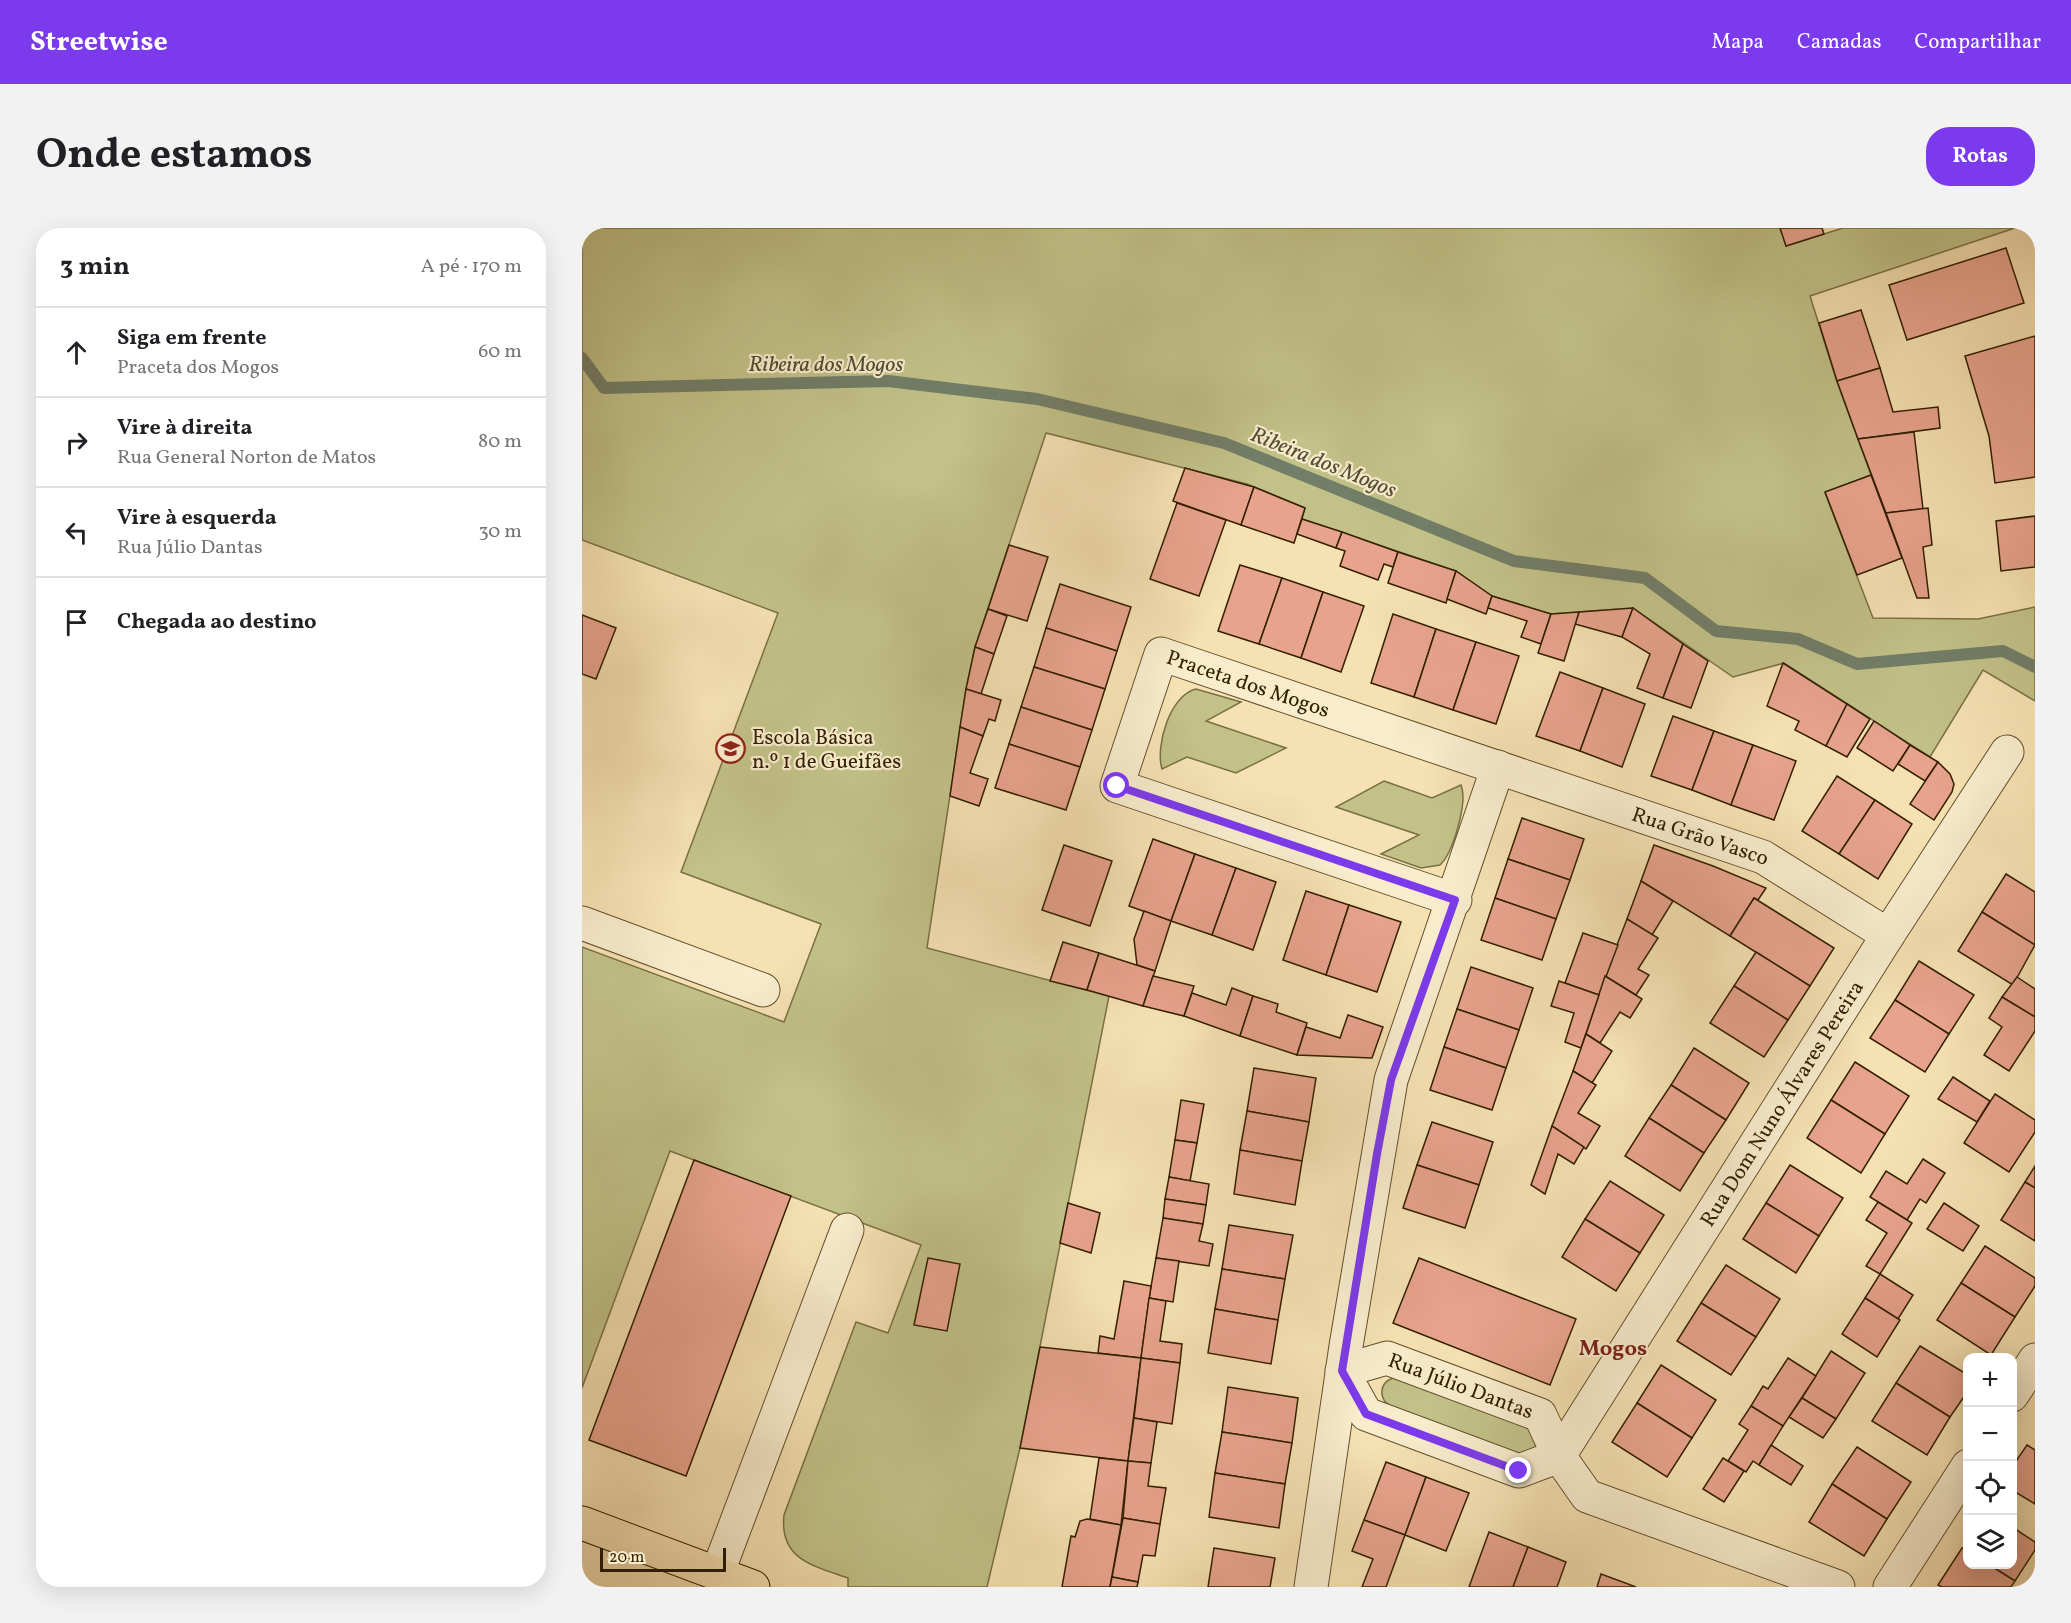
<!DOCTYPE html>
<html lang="pt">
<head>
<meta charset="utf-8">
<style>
  :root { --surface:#fff; --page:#f2f2f2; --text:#202124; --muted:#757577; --line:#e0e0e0; --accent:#7c3aed }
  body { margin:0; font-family:Vollkorn,serif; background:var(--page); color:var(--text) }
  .controls { position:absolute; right:18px; bottom:18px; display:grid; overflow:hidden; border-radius:12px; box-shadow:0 6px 24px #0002 }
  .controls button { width:54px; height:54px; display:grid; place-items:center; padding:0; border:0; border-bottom:2px solid var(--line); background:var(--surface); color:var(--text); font:30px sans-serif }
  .scale { position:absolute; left:18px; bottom:15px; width:126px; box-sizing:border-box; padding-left:6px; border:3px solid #331f01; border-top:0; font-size:16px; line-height:21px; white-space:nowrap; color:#331f01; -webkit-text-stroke:4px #f8eccd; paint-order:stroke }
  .stop { position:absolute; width:18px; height:18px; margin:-14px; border:4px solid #7c3aed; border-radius:50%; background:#fff }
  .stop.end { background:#7c3aed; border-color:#fff; box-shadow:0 2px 6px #0008 }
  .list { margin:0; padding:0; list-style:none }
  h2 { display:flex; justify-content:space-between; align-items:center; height:78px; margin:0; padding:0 24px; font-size:26px }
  h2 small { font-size:20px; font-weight:400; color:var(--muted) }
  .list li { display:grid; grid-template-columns:39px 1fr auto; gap:18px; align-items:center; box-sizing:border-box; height:90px; padding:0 24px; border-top:2px solid var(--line) }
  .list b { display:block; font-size:22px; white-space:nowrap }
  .list p { margin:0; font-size:20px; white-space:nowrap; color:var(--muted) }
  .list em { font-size:20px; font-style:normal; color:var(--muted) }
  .icon { flex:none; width:33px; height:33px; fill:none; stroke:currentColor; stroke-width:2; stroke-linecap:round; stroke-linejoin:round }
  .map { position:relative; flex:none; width:1453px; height:1359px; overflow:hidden; border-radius:24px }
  header { display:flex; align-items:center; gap:36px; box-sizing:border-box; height:84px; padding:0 30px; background:var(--accent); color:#fff }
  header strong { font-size:28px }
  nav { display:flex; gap:33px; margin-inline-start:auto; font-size:21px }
  .intro { display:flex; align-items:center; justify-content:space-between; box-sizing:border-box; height:144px; padding:0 36px }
  h1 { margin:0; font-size:42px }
  .button { padding:15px 27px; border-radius:24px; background:var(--accent); color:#fff; font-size:21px; font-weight:700 }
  main { display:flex; gap:36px; padding:0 36px }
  aside { flex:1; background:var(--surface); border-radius:24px; box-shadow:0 6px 24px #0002 }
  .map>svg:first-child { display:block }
  .green { fill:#c1c188; stroke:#7a7044; stroke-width:1.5 }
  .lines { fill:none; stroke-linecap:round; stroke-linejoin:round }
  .stream { stroke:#727e68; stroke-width:12 }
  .building { fill:#e7a38c; stroke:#331f01; stroke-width:1.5 }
  .minor-casing { stroke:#64502d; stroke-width:35 }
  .major-casing { stroke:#331f01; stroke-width:35 }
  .minor { stroke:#f8eccd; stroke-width:33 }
  .major { stroke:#f5e1b2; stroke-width:33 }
  .route { stroke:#7c3aed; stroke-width:8 }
  .labels { text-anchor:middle; stroke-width:4.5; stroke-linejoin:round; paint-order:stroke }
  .street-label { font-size:21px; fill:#331f01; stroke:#f8eccd }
  .poi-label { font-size:21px; fill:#331f01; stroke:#f8eccd; text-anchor:start }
  .water-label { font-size:22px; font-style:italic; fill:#524f34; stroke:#f8eccd }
  .neighbourhood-label { font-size:22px; font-weight:bold; fill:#7a1f14; stroke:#f8eccd }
</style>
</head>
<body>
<header>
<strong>Streetwise</strong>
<nav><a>Mapa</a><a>Camadas</a><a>Compartilhar</a></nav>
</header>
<div class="intro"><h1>Onde estamos</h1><a class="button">Rotas</a></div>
<main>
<aside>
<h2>3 min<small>A pé · 170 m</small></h2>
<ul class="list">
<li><svg class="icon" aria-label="ahead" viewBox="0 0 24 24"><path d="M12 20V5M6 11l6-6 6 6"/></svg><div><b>Siga em frente</b><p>Praceta dos Mogos</p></div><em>60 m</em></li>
<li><svg class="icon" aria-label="right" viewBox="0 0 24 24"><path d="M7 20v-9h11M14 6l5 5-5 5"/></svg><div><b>Vire à direita</b><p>Rua General Norton de Matos</p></div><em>80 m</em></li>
<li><svg class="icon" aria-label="left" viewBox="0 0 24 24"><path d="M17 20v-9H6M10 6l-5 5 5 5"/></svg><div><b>Vire à esquerda</b><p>Rua Júlio Dantas</p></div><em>30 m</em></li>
<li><svg class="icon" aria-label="arrive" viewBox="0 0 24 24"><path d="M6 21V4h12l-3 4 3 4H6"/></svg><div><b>Chegada ao destino</b></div></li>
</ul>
</aside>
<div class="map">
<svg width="1453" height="1359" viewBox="0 0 1453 1359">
  <rect width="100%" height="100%" fill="#f5e1b2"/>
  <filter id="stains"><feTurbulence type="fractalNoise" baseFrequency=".00333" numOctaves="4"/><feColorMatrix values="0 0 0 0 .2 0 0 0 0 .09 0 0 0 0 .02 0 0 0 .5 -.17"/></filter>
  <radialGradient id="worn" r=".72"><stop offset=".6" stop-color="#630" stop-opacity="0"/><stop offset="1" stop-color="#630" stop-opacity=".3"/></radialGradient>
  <!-- green -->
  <g class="green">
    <path d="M0,0H1198L1204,18L1261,0H1433L1228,68L1255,154L1289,247L1243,265L1291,390L1396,391L1453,379V473L1401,442L1348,529L1202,435L1151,449L1051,380L969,386L910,368L874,343L720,291L723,280L665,256L464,205L393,419L384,461L345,720L527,768L438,1220L405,1359H266V1350C232,1338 197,1332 202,1287L274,1094L306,1105L339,1017L88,923L0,1160V719L202,794L239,696L99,644L196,385L0,312Z"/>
    <path d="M614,461L659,474L624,493L704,520L654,545L605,529L580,541C573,518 588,467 614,461Z"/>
    <path d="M802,553L850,570L879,557C886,574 871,625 858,637L839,640L799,626L837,607L754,579Z"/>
    <path d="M811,1150L946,1198L954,1218L952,1222L935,1226L809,1178C796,1171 797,1155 811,1150Z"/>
  </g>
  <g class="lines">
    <!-- stream -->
    <polyline class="stream" points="0,130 22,160 306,153 455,171 642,215 932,333 1063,350 1134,403 1216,411 1275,436 1421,423 1453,439"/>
  </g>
  <!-- building -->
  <g class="building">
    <polygon points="1198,0 1240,0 1242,6 1204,18"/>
    <polygon points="1424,20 1442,75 1325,112 1307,57"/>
    <polygon points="1279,82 1298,140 1255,153 1237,95"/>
    <polygon points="1453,108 1453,249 1413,255 1407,208 1383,128"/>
    <polygon points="1298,140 1311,184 1356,179 1358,200 1276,211 1255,153"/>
    <polygon points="1332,204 1341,281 1304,285 1276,211"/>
    <polygon points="603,240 672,259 659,297 591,273"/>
    <polygon points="1289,247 1320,330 1275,347 1243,264"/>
    <polygon points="672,259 723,280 712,315 659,297"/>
    <polygon points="595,275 644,292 617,368 568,351"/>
    <polygon points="1346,280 1350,317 1341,319 1347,370 1335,370 1304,285"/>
    <polygon points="1453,288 1453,339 1419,343 1414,293"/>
    <polygon points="720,291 760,304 754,320 715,306"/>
    <polygon points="760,304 816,324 811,339 802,336 796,352 758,338 763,323 754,320"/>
    <polygon points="427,317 466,329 445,393 406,381"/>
    <polygon points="816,324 874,343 864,375 806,355"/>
    <polygon points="658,337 700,350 677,416 636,403"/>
    <polygon points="874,343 910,368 904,386 865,371"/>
    <polygon points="700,350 741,364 719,430 677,416"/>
    <polygon points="478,356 549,379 535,423 464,400"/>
    <polygon points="741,364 782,378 759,444 719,430"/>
    <polygon points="910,368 969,386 959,416 939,409 945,393 906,380"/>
    <polygon points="1051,380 1040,409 993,396 997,384"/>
    <polygon points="1051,380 1101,416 1081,470 1055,460 1068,426 1040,409"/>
    <polygon points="406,381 425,388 412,426 393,419"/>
    <polygon points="997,384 982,433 956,425 969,386"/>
    <polygon points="811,386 854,401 832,469 789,455"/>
    <polygon points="0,387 34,400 14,451 0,446"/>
    <polygon points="464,400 535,423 523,461 452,439"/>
    <polygon points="854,401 894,414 871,482 832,469"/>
    <polygon points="894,414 937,428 914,496 871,482"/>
    <polygon points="1101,416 1126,433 1109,480 1081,470"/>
    <polygon points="393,419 412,426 399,466 384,461"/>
    <polygon points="1201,435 1265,476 1244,518 1213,502 1217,493 1185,478"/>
    <polygon points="452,439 523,461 510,502 439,479"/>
    <polygon points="978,444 1021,460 998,523 954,508"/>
    <polygon points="1021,460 1063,476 1040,539 998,523"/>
    <polygon points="384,461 419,472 413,493 407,491 401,508 378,499"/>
    <polygon points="1265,476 1288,491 1265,529 1244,518"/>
    <polygon points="439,479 510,502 498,539 427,516"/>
    <polygon points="1091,488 1132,503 1110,562 1069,548"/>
    <polygon points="1292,493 1328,517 1311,543 1275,520"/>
    <polygon points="378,499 401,508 388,545 406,551 397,578 368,568"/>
    <polygon points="1132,503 1171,517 1149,577 1110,562"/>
    <polygon points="427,516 498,539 484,582 413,560"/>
    <polygon points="1171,517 1214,533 1192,592 1149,577"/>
    <polygon points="1328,517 1356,534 1343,553 1316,536"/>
    <polygon points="1356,534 1368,546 1372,556 1370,564 1352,592 1328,576"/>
    <polygon points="1255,548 1293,572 1257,626 1220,603"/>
    <polygon points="1293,572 1330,596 1296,651 1257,626"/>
    <polygon points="940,590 1002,611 988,652 926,631"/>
    <polygon points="571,611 613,626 589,693 547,678"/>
    <polygon points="482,617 530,633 508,698 460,682"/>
    <polygon points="1072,617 1131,638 1184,660 1176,672 1172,670 1148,708 1059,653"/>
    <polygon points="613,626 654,640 630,707 589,693"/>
    <polygon points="926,631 988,652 974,691 913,670"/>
    <polygon points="654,640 694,654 671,722 630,707"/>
    <polygon points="1424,646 1453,664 1453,717 1400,684"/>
    <polygon points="1059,653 1091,673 1070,707 1045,691"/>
    <polygon points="724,663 767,677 744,747 701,732"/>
    <polygon points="913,670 974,691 960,732 899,712"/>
    <polygon points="1172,670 1252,720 1228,758 1148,708"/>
    <polygon points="767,677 819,694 795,764 744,747"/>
    <polygon points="562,683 589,693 573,743 555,737 552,711"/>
    <polygon points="1400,684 1453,717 1431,757 1376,723"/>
    <polygon points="1045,691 1076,710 1056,741 1067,747 1054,767 1023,748"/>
    <polygon points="1001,705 1036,717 1017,767 983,755"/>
    <polygon points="481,714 517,725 505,762 468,753"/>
    <polygon points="1174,724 1228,758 1206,792 1152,758"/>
    <polygon points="517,725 573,743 561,778 505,762"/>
    <polygon points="1337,733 1392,767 1367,806 1313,772"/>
    <polygon points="889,739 951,760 937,802 875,781"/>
    <polygon points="571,748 612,758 602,788 561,778"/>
    <polygon points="1023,748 1060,771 1048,790 1038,784 1018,815 1004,806"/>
    <polygon points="1435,749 1453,761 1453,789 1420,769"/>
    <polygon points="977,753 1017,767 999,820 983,814 992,785 969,778"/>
    <polygon points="1152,758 1206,792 1182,829 1128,795"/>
    <polygon points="650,760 671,768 658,808 602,788 610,765 644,777"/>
    <polygon points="671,768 696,776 694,784 725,795 715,827 658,808"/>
    <polygon points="1420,769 1453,789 1453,803 1427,843 1402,827 1420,799 1407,790"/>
    <polygon points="1313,772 1367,806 1343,844 1288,810"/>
    <polygon points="875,781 937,802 924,840 862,819"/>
    <polygon points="766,787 801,799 790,830 715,827 724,799 758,810"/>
    <polygon points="1004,806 1030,823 1010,855 991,843"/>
    <polygon points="862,819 924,840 910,882 848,862"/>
    <polygon points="1112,820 1167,855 1144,892 1089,857"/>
    <polygon points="1273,834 1327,868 1303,906 1249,872"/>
    <polygon points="672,840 734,850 727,894 665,883"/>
    <polygon points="991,843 1014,857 996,885 1018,898 1004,921 970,898"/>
    <polygon points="1371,849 1408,873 1395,894 1356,871"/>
    <polygon points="1089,857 1144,892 1122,925 1067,890"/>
    <polygon points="1413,866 1453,892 1453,904 1427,944 1382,915"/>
    <polygon points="599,872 622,876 615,915 593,912"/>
    <polygon points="1249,872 1303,906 1279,945 1225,910"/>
    <polygon points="665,883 727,894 720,933 658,922"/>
    <polygon points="1067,890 1122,925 1098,963 1043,928"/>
    <polygon points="850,894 911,914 897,957 835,937"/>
    <polygon points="970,898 1002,919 992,936 976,926 963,966 949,957"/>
    <polygon points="593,912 615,915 608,953 587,949"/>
    <polygon points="658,922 720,933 713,977 652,966"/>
    <polygon points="1341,931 1363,945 1344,975 1338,971 1325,992 1288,969 1304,943 1325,956"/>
    <polygon points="112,932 209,968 104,1248 7,1212"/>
    <polygon points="835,937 897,957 883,1000 821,980"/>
    <polygon points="1208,937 1261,970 1237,1008 1184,975"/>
    <polygon points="1453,938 1453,960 1443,954"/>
    <polygon points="587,949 627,956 624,977 583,971"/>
    <polygon points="1028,953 1082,987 1058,1025 1003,991"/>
    <polygon points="1443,954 1453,960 1453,1013 1419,992"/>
    <polygon points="583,971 624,977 621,996 581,990"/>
    <polygon points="1296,974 1330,995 1298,1046 1284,1038 1305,1005 1284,992"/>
    <polygon points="486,975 518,985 509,1025 478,1015"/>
    <polygon points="1184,975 1237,1008 1214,1045 1161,1011"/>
    <polygon points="1362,975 1397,998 1381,1023 1345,1001"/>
    <polygon points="581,990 621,996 617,1013 631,1016 627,1038 574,1030"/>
    <polygon points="1003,991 1058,1025 1034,1063 980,1029"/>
    <polygon points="647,997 711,1007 703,1051 640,1041"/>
    <polygon points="1403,1018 1453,1050 1453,1058 1433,1089 1379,1055"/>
    <polygon points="346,1030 378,1036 365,1103 332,1097"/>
    <polygon points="574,1030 597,1033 591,1074 567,1070"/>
    <polygon points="837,1030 994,1091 968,1157 811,1095"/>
    <polygon points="1144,1037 1198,1071 1174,1109 1119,1075"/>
    <polygon points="640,1041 703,1051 696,1092 633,1081"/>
    <polygon points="1298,1046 1331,1067 1316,1091 1283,1070"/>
    <polygon points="542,1053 569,1058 559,1130 516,1125 518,1108 532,1111"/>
    <polygon points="1379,1055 1433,1089 1409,1127 1355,1092"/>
    <polygon points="567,1070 584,1073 578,1113 600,1116 598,1135 559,1130"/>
    <polygon points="1283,1070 1318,1092 1295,1129 1260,1106"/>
    <polygon points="1119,1075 1174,1109 1149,1147 1095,1113"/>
    <polygon points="633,1081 696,1092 689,1136 626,1125"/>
    <polygon points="1338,1118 1386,1147 1386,1163 1368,1189 1314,1155"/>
    <polygon points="458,1119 559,1130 546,1233 438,1220"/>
    <polygon points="1249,1123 1283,1145 1254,1191 1220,1170"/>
    <polygon points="559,1130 598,1135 590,1196 552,1190"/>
    <polygon points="1206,1130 1234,1148 1201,1198 1169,1178 1181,1158 1186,1161"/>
    <polygon points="1079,1137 1134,1172 1110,1210 1055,1175"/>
    <polygon points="1314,1155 1368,1189 1345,1227 1290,1193"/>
    <polygon points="646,1159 716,1170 710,1215 640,1204"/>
    <polygon points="1220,1170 1254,1191 1241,1210 1207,1189"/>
    <polygon points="1055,1175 1110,1210 1085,1249 1030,1214"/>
    <polygon points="1169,1178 1201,1198 1177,1237 1171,1233 1164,1244 1146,1233 1166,1202 1157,1196"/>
    <polygon points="552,1190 575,1194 569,1235 546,1233"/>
    <polygon points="640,1204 710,1215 703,1256 633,1245"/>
    <polygon points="1189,1217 1221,1238 1209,1257 1177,1237"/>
    <polygon points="1445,1217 1453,1222 1453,1276 1430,1262 1430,1239"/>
    <polygon points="1275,1219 1329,1254 1305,1291 1250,1256"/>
    <polygon points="517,1230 546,1233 539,1297 508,1291"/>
    <polygon points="1141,1230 1162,1243 1142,1274 1121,1261"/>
    <polygon points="546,1233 569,1235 566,1258 584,1260 578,1296 541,1290"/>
    <polygon points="804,1234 844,1249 823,1307 782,1292"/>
    <polygon points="633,1245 703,1256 697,1300 627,1289"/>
    <polygon points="844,1249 887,1265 864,1323 823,1307"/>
    <polygon points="1250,1256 1305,1291 1282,1328 1227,1294"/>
    <polygon points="541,1290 578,1296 573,1328 561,1327 556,1354 530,1349"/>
    <polygon points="505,1291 539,1297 528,1359 480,1359 489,1308 493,1309 498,1293"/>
    <polygon points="782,1292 823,1307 804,1359 780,1359 791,1331 770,1323"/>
    <polygon points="1430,1299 1453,1314 1453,1322 1433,1353 1406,1336 1430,1336"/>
    <polygon points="907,1304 946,1319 931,1359 887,1359"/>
    <polygon points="946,1319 984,1334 975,1359 931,1359"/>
    <polygon points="632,1320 693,1330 688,1359 626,1359"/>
    <polygon points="1380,1320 1386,1323 1386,1336 1406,1336 1433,1353 1429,1359 1360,1359 1356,1357"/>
    <polygon points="1019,1346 1054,1359 1015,1359"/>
    <polygon points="530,1349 556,1354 555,1359 528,1359"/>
  </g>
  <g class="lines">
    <defs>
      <g id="minor">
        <path id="s1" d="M873,672L535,558L579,426L1181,629L1306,707"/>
        <polyline points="0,695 181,762"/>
        <polyline points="1430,1167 1453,1132"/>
        <path id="s2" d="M977,1228L1306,707L1425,524"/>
        <path id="s3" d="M977,1228L937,1243L784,1186L760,1143L805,1130L958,1187L977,1228L1005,1268L1256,1359"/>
        <polyline points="135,1346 265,1002"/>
        <polyline points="729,1359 764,1118 809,852 916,539"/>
        <polyline points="1308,1359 1386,1238"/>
      </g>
      <polyline id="major" points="0,1295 171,1359"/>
    </defs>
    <!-- minor casing -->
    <use href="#minor" class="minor-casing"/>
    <!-- major casing -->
    <use href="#major" class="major-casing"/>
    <!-- minor -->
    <use href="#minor" class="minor"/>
    <!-- major -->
    <use href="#major" class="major"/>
  </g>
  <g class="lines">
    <!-- route -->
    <polyline class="route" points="535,558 873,672 809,852 795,926 760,1143 784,1186 937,1243"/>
  </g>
  <!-- icons -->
  <defs>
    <symbol id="school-ring" viewBox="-11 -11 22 22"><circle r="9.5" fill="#f8eccd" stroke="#8f2418" stroke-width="1.5"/><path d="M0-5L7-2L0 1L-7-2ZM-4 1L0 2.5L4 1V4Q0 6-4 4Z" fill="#8f2418"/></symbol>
  </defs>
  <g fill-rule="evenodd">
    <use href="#school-ring" x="132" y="504" width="33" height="33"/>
  </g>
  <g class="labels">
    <!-- street labels -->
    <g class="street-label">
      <text dy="7" stroke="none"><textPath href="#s1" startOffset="588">Praceta dos Mogos</textPath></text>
      <text dy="7" stroke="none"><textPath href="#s1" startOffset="1065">Rua Grão Vasco</textPath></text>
      <text dy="7" stroke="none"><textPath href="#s2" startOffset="417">Rua Dom Nuno Álvares Pereira</textPath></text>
      <text dy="7" stroke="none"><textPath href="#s3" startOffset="381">Rua Júlio Dantas</textPath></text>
    </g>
    <!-- poi labels -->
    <g class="poi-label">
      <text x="170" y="516">Escola Básica<tspan x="170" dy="24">n.º 1 de Gueifães</tspan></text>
    </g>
    <!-- water labels -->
    <g class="water-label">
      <text x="244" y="143">Ribeira dos Mogos</text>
      <text transform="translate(742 233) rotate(22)" y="8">Ribeira dos Mogos</text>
    </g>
    <!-- neighbourhood labels -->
    <g class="neighbourhood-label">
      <text x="1031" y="1127">Mogos</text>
    </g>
  </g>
  <rect width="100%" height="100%" filter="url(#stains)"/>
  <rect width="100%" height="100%" fill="url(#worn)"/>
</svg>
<div class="controls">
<button>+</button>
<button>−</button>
<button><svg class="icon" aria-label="locate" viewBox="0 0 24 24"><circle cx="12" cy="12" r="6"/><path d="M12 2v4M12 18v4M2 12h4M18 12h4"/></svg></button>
<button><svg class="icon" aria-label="layers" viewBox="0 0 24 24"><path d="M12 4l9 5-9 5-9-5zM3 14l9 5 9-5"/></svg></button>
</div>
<div class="scale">20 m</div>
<div class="stop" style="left:535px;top:558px"></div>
<div class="stop end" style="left:937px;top:1243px"></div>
</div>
</main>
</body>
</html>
